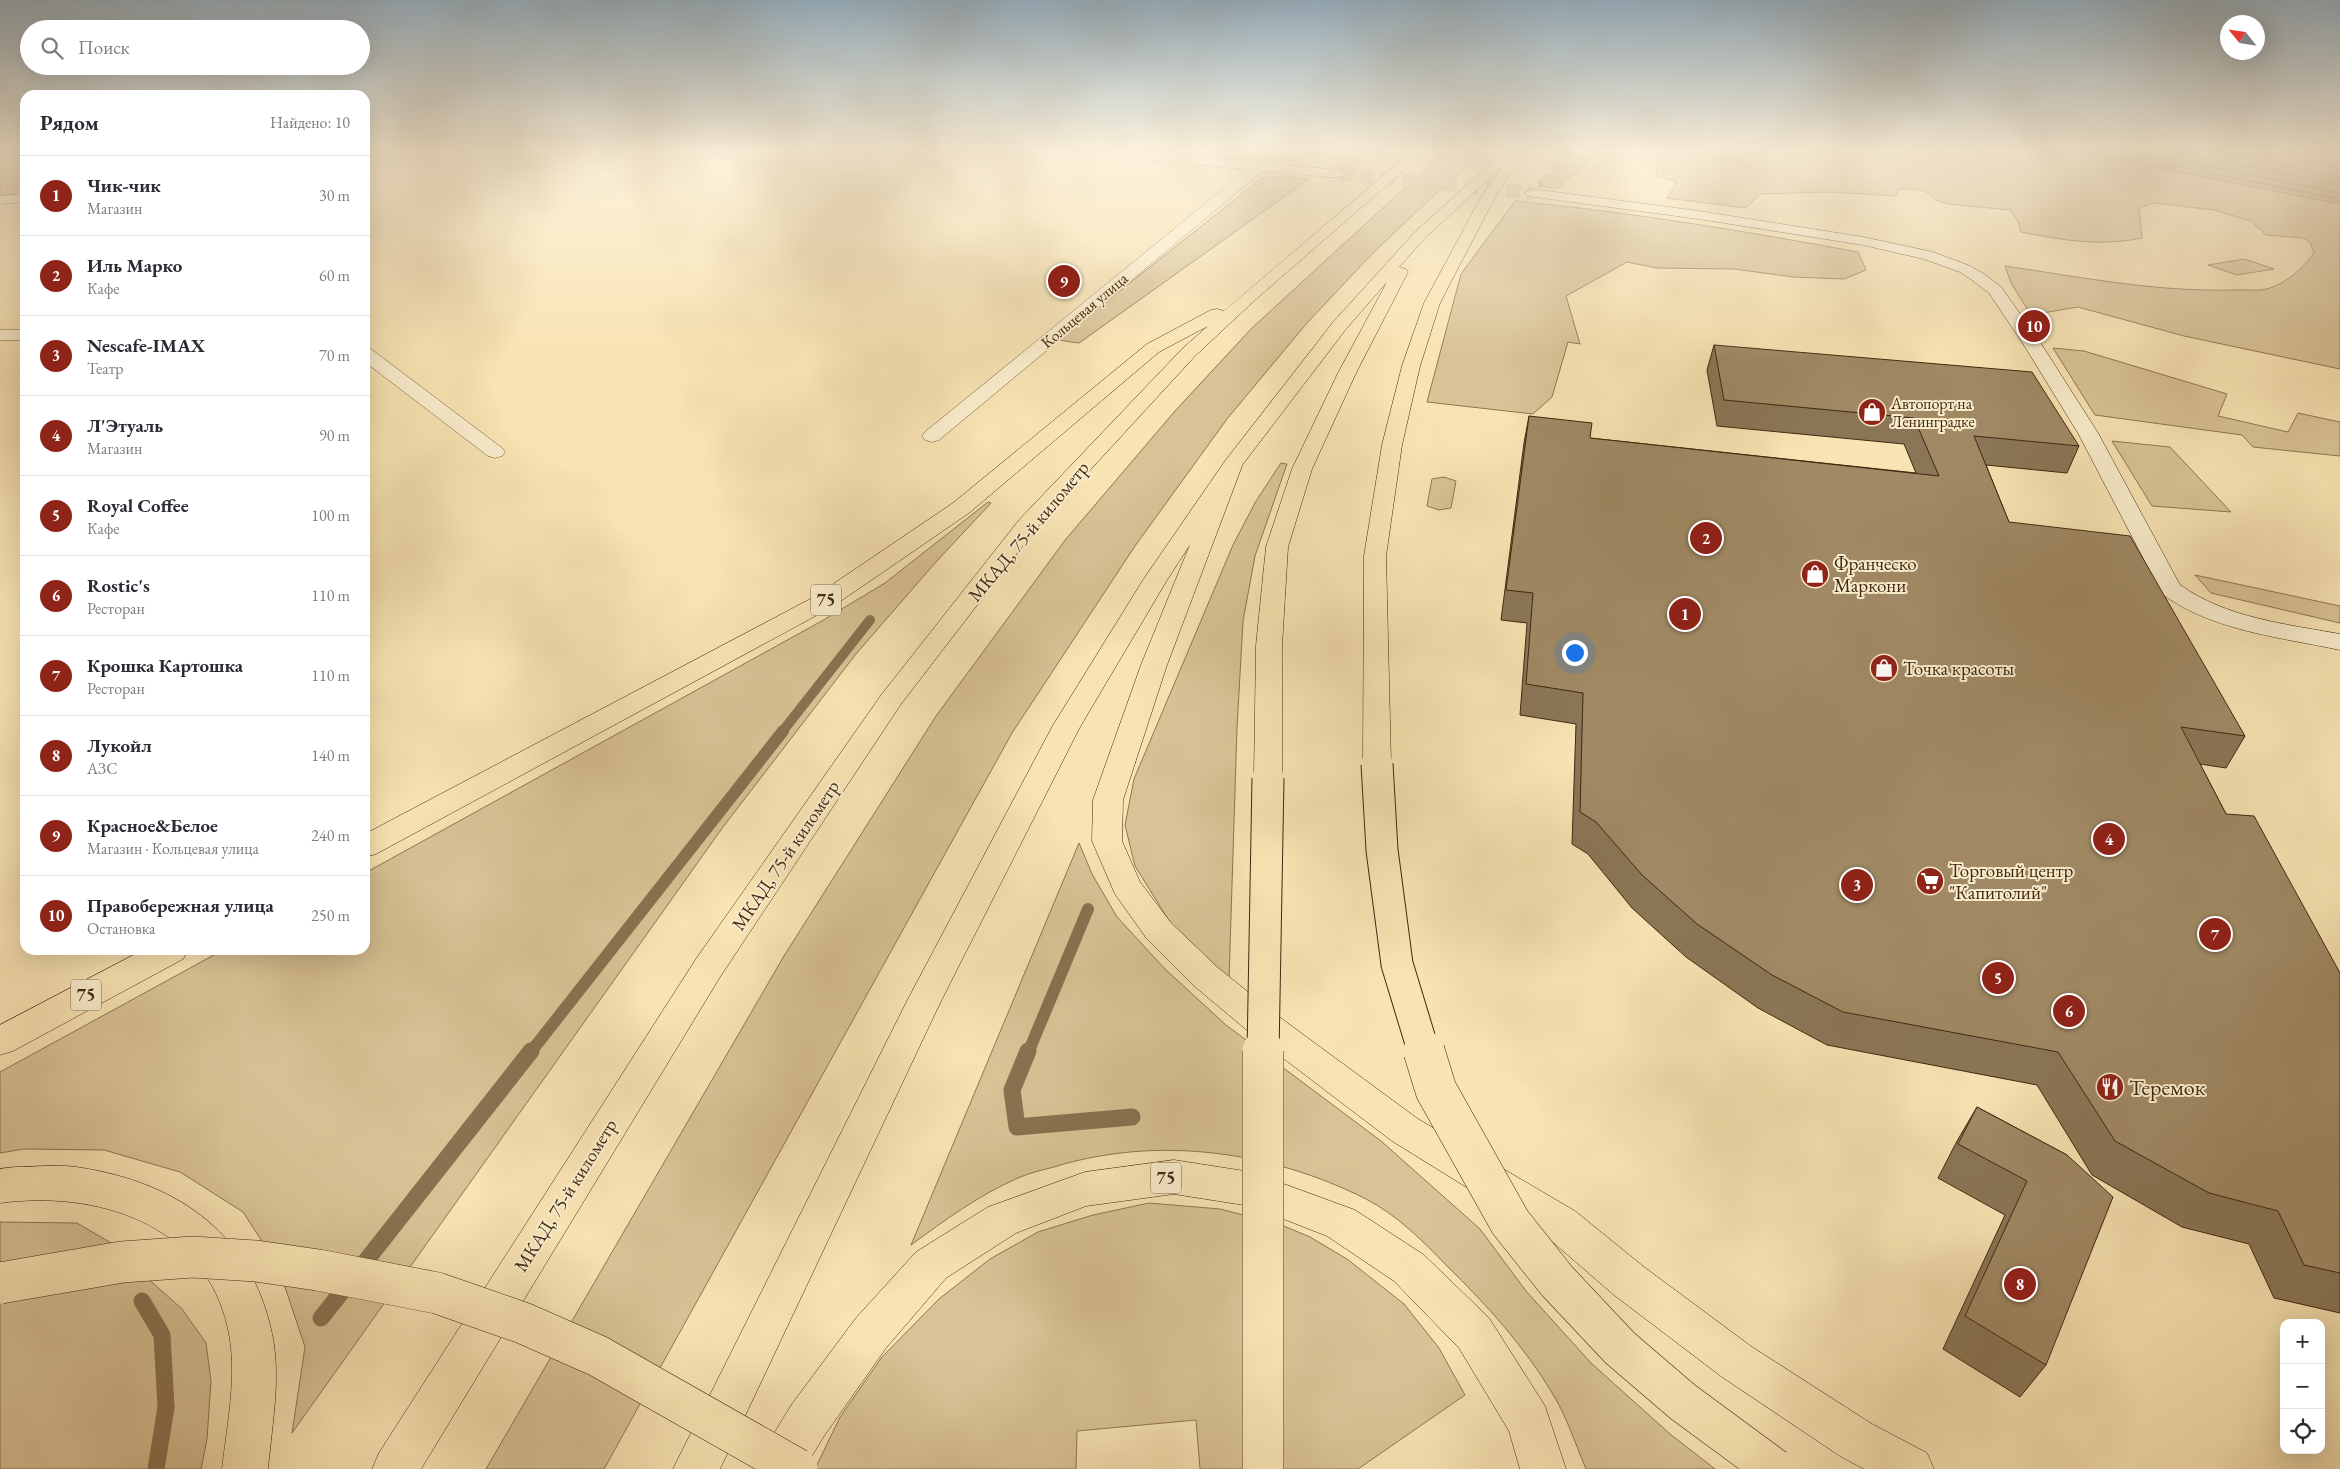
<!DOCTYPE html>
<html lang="ru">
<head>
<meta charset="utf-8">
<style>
  :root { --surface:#fff; --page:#f2f2f3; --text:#2b2b33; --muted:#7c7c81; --line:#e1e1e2; --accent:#8f2418 }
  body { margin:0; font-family:"EB Garamond",serif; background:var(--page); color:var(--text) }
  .controls { position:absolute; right:15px; bottom:15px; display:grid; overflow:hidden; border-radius:10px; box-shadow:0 5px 20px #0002 }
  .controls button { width:45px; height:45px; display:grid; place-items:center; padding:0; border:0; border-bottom:1px solid var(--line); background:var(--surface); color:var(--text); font:25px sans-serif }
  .compass { position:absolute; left:2220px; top:15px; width:45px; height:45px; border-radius:50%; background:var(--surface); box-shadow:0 5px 20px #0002; rotate:300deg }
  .you { position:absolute; left:1574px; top:652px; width:18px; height:18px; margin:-12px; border:4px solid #fff; border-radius:50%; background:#1a73e8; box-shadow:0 0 0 8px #1a73e833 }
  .badge { display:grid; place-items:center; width:32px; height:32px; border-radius:50%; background:var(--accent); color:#fff; font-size:16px; font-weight:700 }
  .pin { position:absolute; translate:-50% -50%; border:2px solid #fff; box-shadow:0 1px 5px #0006 }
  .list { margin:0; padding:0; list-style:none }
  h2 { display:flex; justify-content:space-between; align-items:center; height:65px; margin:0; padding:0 20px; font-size:21px }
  h2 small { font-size:16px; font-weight:400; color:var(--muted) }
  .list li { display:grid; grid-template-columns:32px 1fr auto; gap:15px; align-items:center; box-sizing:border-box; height:80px; padding:0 20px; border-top:1px solid var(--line) }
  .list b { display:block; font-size:19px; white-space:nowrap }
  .list p { margin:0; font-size:16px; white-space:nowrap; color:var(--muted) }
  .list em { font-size:16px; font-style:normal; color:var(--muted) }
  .icon { flex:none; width:28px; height:28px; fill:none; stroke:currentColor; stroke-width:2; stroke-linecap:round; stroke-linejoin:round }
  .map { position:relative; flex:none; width:2340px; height:1469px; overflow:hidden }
  .search { position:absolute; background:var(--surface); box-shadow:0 5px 20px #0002; left:20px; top:20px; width:350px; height:55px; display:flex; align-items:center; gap:12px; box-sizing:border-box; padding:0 18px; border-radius:28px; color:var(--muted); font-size:19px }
  .panel { position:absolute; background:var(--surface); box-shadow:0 5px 20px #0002; left:20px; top:90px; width:350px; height:865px; border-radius:15px }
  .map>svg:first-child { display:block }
  .green { fill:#d9c396; stroke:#8c7653 }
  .water { fill:#b9a37b; stroke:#897250 }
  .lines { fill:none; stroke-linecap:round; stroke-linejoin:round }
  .shore { stroke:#7c6646; stroke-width:1 }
  .stream-far2 { stroke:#897250; stroke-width:10 }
  .stream-far1 { stroke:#897250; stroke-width:12 }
  .stream { stroke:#897250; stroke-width:17 }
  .secondary-tunnel { stroke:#d3be92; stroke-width:14; stroke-dasharray:14 7; stroke-linecap:butt }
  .street-casing { stroke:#6e5738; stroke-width:1 }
  .secondary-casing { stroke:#402810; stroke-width:1 }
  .primary-casing { stroke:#402810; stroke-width:1 }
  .highway-casing { stroke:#402810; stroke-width:1 }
  .street { fill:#faedcd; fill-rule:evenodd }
  .secondary { fill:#faedcd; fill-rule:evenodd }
  .primary { fill:#f8e3b2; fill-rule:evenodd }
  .highway { fill:#f8e3b2; fill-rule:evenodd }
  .primary-bridge-far1-casing { stroke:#402810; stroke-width:33; stroke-linecap:butt }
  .primary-bridge-casing { stroke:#402810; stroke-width:42; stroke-linecap:butt }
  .highway-bridge-far1-casing { stroke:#402810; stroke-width:33; stroke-linecap:butt }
  .highway-bridge-casing { stroke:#402810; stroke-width:42; stroke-linecap:butt }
  .primary-bridge-far1 { stroke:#f8e3b2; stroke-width:31 }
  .primary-bridge { stroke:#f8e3b2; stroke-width:41 }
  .highway-bridge-far1 { stroke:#f8e3b2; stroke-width:31 }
  .highway-bridge { stroke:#f8e3b2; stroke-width:41 }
  .wall { fill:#8a7656; stroke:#402810 }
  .building { fill:#a08964; stroke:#402810 }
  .labels { text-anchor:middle; stroke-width:4; stroke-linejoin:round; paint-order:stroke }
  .far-street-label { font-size:16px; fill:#402810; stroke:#faedcd }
  .far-poi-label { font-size:16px; fill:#402810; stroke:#faedcd; text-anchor:start }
  .shield { fill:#faedcd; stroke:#786349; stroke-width:1 }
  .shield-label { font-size:18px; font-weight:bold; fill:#402810 }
  .street-label { font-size:19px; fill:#402810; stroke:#faedcd }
  .poi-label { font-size:19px; fill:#402810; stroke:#faedcd; text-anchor:start }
  .near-poi-label { font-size:22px; fill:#402810; stroke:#faedcd; text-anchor:start }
</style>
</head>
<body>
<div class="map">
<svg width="2340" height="1469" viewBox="0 0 2340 1469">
  <rect width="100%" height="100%" fill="#f8e3b2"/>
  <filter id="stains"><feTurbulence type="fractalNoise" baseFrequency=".004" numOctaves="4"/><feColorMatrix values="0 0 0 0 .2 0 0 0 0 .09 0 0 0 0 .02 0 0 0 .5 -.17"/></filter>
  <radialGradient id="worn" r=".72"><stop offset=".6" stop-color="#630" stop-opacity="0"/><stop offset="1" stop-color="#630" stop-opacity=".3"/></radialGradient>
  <!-- green -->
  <g class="green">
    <polygon points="0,151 25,151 25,195 0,198"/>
    <polygon points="365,151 464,151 365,161"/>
    <polygon points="1096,151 1302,151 1298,161"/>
    <polygon points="1448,151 1485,151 1430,199 1373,253 1307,323 1227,419 1135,546 1012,733 604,1469 486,1469 784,956 936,716 1066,539 1175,411 1251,329 1398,194"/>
    <polygon points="1562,151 1598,151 1558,188 1538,186 1543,184 1538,183 1546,175 1550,175 1558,166 1551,165"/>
    <path d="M1682,151H2058L2092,155L2340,204V369L2184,336L2078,307L2031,315L2011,283L2005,266C2080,277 2156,292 2232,290C2244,289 2259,292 2270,288C2288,282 2303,268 2314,253L2310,242L2303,238L2266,235L2251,221L2214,210L2154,203L2139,208L2142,238C2099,247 2063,240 2021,232L2018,221L2010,210L1949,204L1935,200C1929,188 1910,188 1898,190L1896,196L1830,192L1760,194L1746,208L1667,198L1677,182L1656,176L1657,158Z"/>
    <polygon points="1285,176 1309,179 1079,343 1058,340 1262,178"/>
    <path d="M1515,201C1630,212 1744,231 1858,252L1866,270L1844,279L1793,277L1734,269L1657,268L1627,262L1566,296L1580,344L1568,342L1552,397L1533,414L1427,402L1461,274Z"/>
    <polygon points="2244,259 2274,269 2237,275 2208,265"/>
    <polygon points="2053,348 2084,351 2227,394 2218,416 2288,432 2298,413 2340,422 2340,456 2253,447 2242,435 2095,415"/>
    <polygon points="2112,441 2170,447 2231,512 2152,506"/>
    <polygon points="1281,463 1287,464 1255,556 1243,621 1237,728 1229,980 1171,924 1135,866 1125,825 1134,779 1233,545 1256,501"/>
    <polygon points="1444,477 1456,481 1451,508 1439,510 1427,506 1432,479"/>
    <polygon points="988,502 991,503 935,563 856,654 723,827 292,1433 305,1347 278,1266 243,1212 180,1172 104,1150 24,1149 0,1153 0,1072 223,950 365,950 365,873 820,622 885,583"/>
    <polygon points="2195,575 2340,606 2340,623 2211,593"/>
    <path d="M1079,843L1092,874L1117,917L1165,969L1226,1025L1381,1141L1480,1229L1526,1291L1591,1363L1670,1434L1715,1469H1586C1576,1445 1567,1418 1554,1396C1525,1347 1487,1305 1447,1266C1423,1241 1397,1215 1366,1199C1271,1151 1157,1135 1054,1167C1042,1170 1029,1173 1018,1178C979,1195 945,1220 911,1245Z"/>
    <polygon points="1149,1203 1220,1209 1279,1224 1310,1237 1347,1259 1404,1304 1439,1348 1465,1395 1358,1469 1200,1469 1196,1420 1077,1431 1076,1469 815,1469 840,1417 882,1357 939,1299 990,1259 1038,1232 1093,1215"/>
    <polygon points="0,1222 77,1223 118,1247 145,1276 182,1309 206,1343 211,1381 207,1439 201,1469 0,1469"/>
  </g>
  <!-- water -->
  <polygon class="water" points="2058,151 2340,151 2340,204 2092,155"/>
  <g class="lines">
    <!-- shore -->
    <g class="shore">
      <polyline points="2101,151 2340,199"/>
      <polyline points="2133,151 2340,193"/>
      <polyline points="2170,151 2340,185"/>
    </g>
    <!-- stream-far2 -->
    <polyline class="stream-far2" points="782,732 870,620"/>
    <!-- stream-far1 -->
    <g class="stream-far1">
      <polyline points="530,1053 783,731"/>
      <polyline points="1028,1053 1088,909"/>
    </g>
    <!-- stream -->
    <g class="stream">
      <polyline points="1028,1051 1012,1090 1017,1127 1132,1117"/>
      <polyline points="358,1271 531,1051"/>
      <polyline points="142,1301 162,1335 166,1407 156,1469"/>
      <polyline points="321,1318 348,1284"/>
    </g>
    <!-- secondary-tunnel -->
    <polyline class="secondary-tunnel" points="1339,174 1532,193"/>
    <defs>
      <g id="street">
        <polygon points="1260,162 1266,166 1265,169 939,440 932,442 925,440 922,436 925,432 1255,163"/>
        <rect x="0" y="330" width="25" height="10"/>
        <polygon points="365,348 371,349 502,448 505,452 502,456 495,458 488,456 365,362"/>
      </g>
      <g id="secondary">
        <polygon points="450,151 495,151 489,155 365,168 365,160"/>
        <polygon points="1024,151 1110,151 1168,154 1339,170 1346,174 1339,178 1168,162 1030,155"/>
        <path d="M1532,189L1699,211L1863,237L1933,252L1970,266L1984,274L2001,287L2040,342L2098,433L2180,585C2227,618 2285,624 2340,634V650C2279,637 2213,631 2162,594L2078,433L2022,342L1989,293L1972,280L1960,272L1924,259L1863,245L1699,219L1527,196L1525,193Z"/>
        <polygon points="25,194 25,202 0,204 0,196"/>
      </g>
      <g id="primary">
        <polygon points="1513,151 1525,151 1495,197 1440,303 1420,366 1402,445 1386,556 1391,764 1387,770 1377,773 1367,770 1363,764 1364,556 1382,445 1402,366 1424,303 1481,197"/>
        <polygon points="1232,460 1239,462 1242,466 1167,665 1123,800 1122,841 1140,882 1171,923 1217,967 1278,1016 1418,1119 1575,1211 1644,1267 1752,1347 1872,1424 1927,1453 1934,1469 1864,1469 1840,1456 1722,1377 1614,1295 1547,1237 1392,1141 1254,1036 1193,985 1147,939 1115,894 1092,841 1093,800 1141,665 1222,466 1225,462"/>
        <path d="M15,1167C35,1167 56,1164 76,1167C173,1181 248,1229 271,1329C282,1374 272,1424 268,1469H222C227,1425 238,1373 228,1329C205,1223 96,1190 0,1203V1169Z"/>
      </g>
      <g id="highway">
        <polygon points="1412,151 1426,151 1255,300 1195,356 1035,530 901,704 720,977 421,1469 372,1469 379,1453 696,959 882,694 1019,520 1183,348 1208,326 1159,352 969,513 832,607 376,854 365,857 365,834 814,597 953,503 1147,344 1211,310 1217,309 1224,311"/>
        <polygon points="1505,151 1519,151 1425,238 1399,267 1406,269 1408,272 1356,373 1312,469 1288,547 1282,646 1282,778 1278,784 1268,787 1258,784 1254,778 1256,646 1266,547 1292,469 1338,373 1387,282 1346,329 1240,468 1167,580 1080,727 941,1001 720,1469 673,1469 907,1001 1052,727 1143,580 1225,461 1334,321 1415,232"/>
        <polygon points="143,950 188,950 183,959 13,1051 0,1055 0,1025"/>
        <polygon points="1174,1160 1251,1172 1355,1210 1424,1255 1489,1318 1545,1406 1566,1469 1520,1469 1509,1431 1459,1348 1394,1281 1327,1236 1250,1206 1174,1194 1086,1206 1016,1233 946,1278 886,1348 824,1436 804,1469 755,1469 762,1453 792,1404 856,1318 916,1252 988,1207 1085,1172"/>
      </g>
    </defs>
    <!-- street casing -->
    <use href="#street" class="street-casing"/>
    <!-- secondary casing -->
    <use href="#secondary" class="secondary-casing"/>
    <!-- primary casing -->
    <use href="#primary" class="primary-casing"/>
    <!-- highway casing -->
    <use href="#highway" class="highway-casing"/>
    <!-- street -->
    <use href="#street" class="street"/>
    <!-- secondary -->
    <use href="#secondary" class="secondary"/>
    <!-- primary -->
    <use href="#primary" class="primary"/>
    <!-- highway -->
    <use href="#highway" class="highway"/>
    <defs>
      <polyline id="primary-bridge-far1" points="1377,764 1382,850 1397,964 1424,1053"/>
      <g id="primary-bridge">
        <polyline points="1424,1051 1436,1090 1510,1222 1557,1281 1620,1348 1683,1402 1774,1469"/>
        <polyline points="0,1283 122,1262 193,1257 256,1261 318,1270 437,1293 523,1323 598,1356 797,1469"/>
      </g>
      <polyline id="highway-bridge-far1" points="1263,1053 1268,778"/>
      <polyline id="highway-bridge" points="1263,1051 1263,1469"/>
    </defs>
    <!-- primary-bridge-far1 casing -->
    <use href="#primary-bridge-far1" class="primary-bridge-far1-casing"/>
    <!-- primary-bridge casing -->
    <use href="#primary-bridge" class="primary-bridge-casing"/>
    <!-- highway-bridge-far1 casing -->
    <use href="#highway-bridge-far1" class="highway-bridge-far1-casing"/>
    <!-- highway-bridge casing -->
    <use href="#highway-bridge" class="highway-bridge-casing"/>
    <!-- primary-bridge-far1 -->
    <use href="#primary-bridge-far1" class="primary-bridge-far1"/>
    <!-- primary-bridge -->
    <use href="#primary-bridge" class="primary-bridge"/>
    <!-- highway-bridge-far1 -->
    <use href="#highway-bridge-far1" class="highway-bridge-far1"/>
    <!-- highway-bridge -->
    <use href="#highway-bridge" class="highway-bridge"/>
  </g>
  <!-- wall -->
  <g class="wall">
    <polygon points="1714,345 2079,446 2067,473 1986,465 2009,522 2245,736 2226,768 2200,764 2226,814 2340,973 2340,1313 2274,1298 2249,1244 2182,1227 2092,1175 2037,1085 1827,1045 1758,1008 1686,957 1632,908 1588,854 1572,844 1576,724 1520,715 1527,623 1501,620 1524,443 1529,416 1590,438 1916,473 1904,444 1717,426 1707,370"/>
    <polygon points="1977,1107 2067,1155 2046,1365 2020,1397 1943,1349 2005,1215 1938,1178 1957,1141"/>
  </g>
  <!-- building -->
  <g class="building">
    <polygon points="1714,345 2032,372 2079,446 1974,436 2009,522 2130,536 2245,736 2181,727 2226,814 2254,816 2340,973 2340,1273 2304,1265 2278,1211 2209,1193 2115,1141 2058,1052 1843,1012 1772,975 1697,924 1642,875 1596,822 1580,812 1583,693 1526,684 1533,593 1506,590 1529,416 1592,423 1590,438 1939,476 1914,418 1724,400"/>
    <polygon points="1977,1107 2067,1155 2113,1197 2046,1365 1965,1316 2027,1181 1958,1144"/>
  </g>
  <!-- sky -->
  <linearGradient id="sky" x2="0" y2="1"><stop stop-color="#95adbc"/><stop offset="0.42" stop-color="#fcf2dc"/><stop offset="1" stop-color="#fcf2dc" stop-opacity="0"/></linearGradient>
  <rect width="2340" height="357" fill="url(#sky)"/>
  <!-- icons -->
  <defs>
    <symbol id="shop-disc" viewBox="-11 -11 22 22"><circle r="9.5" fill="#8f2418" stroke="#faedcd"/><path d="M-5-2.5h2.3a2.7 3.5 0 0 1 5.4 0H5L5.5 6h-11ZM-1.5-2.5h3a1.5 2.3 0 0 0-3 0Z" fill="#fff"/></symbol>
    <symbol id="supermarket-disc" viewBox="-11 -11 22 22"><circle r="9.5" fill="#8f2418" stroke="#faedcd"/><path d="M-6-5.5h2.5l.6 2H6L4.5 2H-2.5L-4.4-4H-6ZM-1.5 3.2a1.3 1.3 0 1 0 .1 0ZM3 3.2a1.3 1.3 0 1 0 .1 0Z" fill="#fff"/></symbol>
    <symbol id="restaurant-disc" viewBox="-11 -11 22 22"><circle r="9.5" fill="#8f2418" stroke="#faedcd"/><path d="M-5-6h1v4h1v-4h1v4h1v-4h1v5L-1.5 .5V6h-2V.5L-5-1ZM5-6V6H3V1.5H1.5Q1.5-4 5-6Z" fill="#fff"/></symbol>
  </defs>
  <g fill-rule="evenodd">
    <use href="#shop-disc" x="1856" y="396" width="32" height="32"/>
    <use href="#shop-disc" x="1799" y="558" width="32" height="32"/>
    <use href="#shop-disc" x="1868" y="652" width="32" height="32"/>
    <use href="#supermarket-disc" x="1914" y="865" width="32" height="32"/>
    <use href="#restaurant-disc" x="2094" y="1071" width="32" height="32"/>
  </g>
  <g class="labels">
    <!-- far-street labels -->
    <g class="far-street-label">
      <text transform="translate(1084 310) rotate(-40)" y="6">Кольцевая улица</text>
    </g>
    <!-- far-poi labels -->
    <g class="far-poi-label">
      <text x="1891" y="409">Автопорт на<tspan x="1891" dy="18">Ленинградке</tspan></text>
    </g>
    <!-- shield labels -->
    <g class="shield">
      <rect x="811" y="584.5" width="30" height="31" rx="4"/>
      <rect x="71" y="979.5" width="30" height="31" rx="4"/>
      <rect x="1151" y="1162.5" width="30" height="31" rx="4"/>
    </g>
    <g class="shield-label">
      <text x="826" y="606">75</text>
      <text x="86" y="1001">75</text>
      <text x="1166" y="1184">75</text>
    </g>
    <!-- street labels -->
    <g class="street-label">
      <text transform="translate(1028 531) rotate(-50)" y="7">МКАД, 75-й километр</text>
      <text transform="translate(785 855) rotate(-56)" y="7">МКАД, 75-й километр</text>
      <text transform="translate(565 1195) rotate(-58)" y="7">МКАД, 75-й километр</text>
    </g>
    <!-- poi labels -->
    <g class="poi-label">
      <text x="1834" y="570">Франческо<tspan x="1834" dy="22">Маркони</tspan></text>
      <text x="1903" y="675">Точка красоты</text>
      <text x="1949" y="877">Торговый центр<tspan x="1949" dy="22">"Капитолий"</tspan></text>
    </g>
    <!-- near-poi labels -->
    <g class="near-poi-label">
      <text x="2129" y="1095">Теремок</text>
    </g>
  </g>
  <rect width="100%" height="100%" filter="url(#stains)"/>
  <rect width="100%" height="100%" fill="url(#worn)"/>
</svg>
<div class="controls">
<button>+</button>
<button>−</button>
<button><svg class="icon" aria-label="locate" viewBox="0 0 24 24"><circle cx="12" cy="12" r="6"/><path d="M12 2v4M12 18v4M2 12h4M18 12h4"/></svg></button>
</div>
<svg class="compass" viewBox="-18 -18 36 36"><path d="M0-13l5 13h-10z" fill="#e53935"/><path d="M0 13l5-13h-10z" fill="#7c7c81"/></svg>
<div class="you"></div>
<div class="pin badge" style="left:1685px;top:614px">1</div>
<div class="pin badge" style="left:1706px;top:538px">2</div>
<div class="pin badge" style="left:1857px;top:885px">3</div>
<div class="pin badge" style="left:2109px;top:839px">4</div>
<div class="pin badge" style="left:1998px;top:978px">5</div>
<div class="pin badge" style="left:2069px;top:1011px">6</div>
<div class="pin badge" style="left:2215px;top:934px">7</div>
<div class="pin badge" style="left:2020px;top:1284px">8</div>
<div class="pin badge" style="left:1064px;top:281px">9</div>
<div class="pin badge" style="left:2034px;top:326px">10</div>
<div class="search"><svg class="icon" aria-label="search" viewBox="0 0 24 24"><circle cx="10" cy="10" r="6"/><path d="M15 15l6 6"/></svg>Поиск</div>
<section class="panel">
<h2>Рядом<small>Найдено: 10</small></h2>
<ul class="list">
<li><span class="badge">1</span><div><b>Чик-чик</b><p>Магазин</p></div><em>30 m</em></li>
<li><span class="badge">2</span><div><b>Иль Марко</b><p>Кафе</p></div><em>60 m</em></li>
<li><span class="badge">3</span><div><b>Nescafe-IMAX</b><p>Театр</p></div><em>70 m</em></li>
<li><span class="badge">4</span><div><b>Л'Этуаль</b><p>Магазин</p></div><em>90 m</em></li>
<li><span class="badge">5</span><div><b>Royal Coffee</b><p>Кафе</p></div><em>100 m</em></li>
<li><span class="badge">6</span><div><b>Rostic's</b><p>Ресторан</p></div><em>110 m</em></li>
<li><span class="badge">7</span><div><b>Крошка Картошка</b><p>Ресторан</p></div><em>110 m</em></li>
<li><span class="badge">8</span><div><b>Лукойл</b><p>АЗС</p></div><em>140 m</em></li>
<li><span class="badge">9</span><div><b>Красное&amp;Белое</b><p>Магазин · Кольцевая улица</p></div><em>240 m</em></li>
<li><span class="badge">10</span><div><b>Правобережная улица</b><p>Остановка</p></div><em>250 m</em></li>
</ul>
</section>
</div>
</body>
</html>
